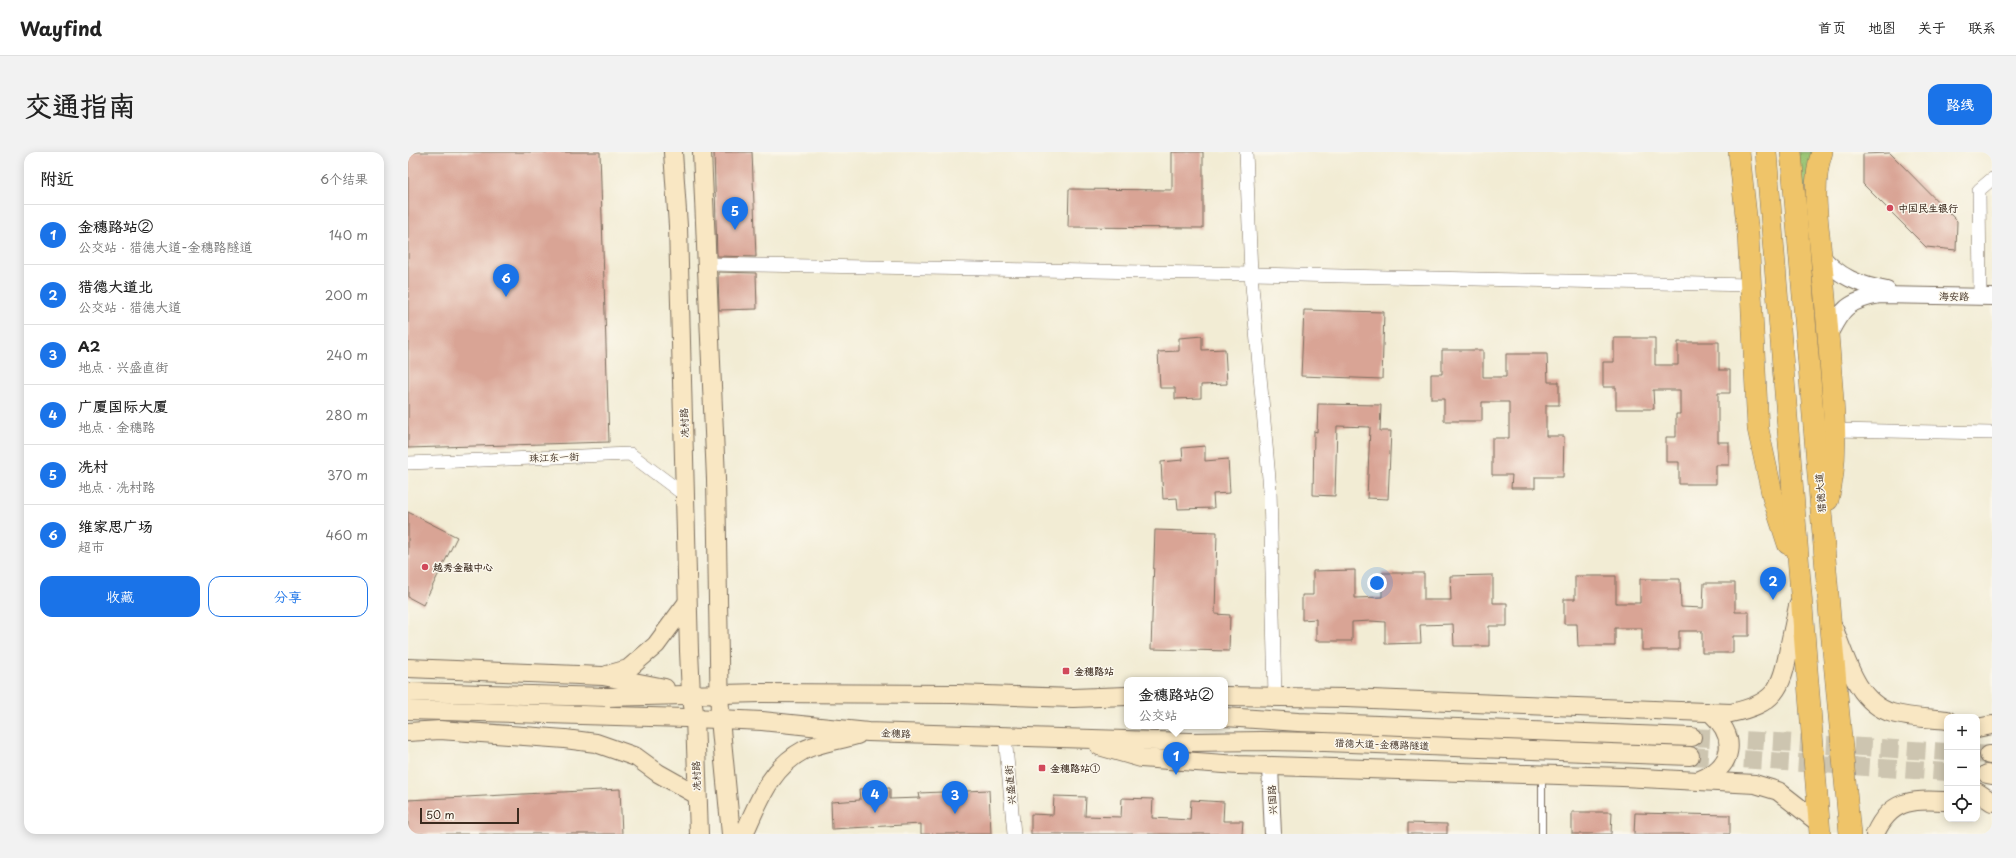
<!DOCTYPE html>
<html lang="zh">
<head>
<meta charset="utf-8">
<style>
  :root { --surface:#fff; --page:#f2f2f2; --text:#222; --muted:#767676; --line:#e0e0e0; --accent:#1a73e8 }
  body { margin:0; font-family:"Playpen Sans","LXGW WenKai TC",sans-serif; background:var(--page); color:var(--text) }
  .controls { position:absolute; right:12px; bottom:12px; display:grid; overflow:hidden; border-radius:8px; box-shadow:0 2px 10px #0003 }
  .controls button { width:36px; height:36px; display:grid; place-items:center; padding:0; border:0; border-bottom:1px solid var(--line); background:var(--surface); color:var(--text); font:20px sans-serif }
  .scale { position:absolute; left:12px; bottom:10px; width:99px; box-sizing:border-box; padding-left:4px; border:2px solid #3b2a1e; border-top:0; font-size:11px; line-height:14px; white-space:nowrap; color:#3b2a1e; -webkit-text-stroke:3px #fbf7ec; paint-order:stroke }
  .you { position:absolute; left:969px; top:431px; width:14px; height:14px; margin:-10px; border:3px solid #fff; border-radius:50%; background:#1a73e8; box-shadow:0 0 0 6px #1a73e833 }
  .badge { display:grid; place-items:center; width:26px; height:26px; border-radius:50%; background:var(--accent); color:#fff; font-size:13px; font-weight:700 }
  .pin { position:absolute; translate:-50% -33px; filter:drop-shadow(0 1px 2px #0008) }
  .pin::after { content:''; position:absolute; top:21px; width:14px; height:12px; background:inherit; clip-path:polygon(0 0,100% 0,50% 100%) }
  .popup { position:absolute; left:716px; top:525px; width:104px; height:52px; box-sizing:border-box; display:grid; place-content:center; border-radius:8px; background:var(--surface); filter:drop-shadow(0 1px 3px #0005); font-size:13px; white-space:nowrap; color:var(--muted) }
  .popup b { font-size:15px; color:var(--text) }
  .popup::after { content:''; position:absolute; left:50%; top:100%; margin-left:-8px; border:8px solid transparent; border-top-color:var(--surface) }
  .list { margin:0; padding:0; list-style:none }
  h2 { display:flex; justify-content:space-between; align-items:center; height:52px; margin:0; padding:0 16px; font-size:17px }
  h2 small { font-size:13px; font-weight:400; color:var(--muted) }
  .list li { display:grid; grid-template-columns:26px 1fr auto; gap:12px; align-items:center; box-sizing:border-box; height:60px; padding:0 16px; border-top:1px solid var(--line) }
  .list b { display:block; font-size:15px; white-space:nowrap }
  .list p { margin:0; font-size:13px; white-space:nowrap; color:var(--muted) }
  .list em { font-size:13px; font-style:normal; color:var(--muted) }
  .actions { display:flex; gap:8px; padding:12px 16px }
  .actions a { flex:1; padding:9px 0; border:1px solid var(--accent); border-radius:12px; text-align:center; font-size:14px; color:var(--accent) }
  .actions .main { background:var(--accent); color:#fff }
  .icon { flex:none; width:22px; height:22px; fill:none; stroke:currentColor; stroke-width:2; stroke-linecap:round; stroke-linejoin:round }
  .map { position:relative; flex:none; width:1584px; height:682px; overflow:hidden; border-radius:12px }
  header { display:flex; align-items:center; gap:24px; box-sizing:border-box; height:56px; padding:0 20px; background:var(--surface); border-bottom:1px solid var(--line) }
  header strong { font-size:19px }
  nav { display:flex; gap:22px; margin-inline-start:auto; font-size:14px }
  .intro { display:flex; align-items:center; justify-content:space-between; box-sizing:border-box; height:96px; padding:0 24px }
  h1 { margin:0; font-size:28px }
  .button { padding:10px 18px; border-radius:12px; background:var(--accent); color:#fff; font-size:14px; font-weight:700 }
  main { display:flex; gap:24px; padding:0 24px }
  aside { flex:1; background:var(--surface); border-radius:12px; box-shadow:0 2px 10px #0003 }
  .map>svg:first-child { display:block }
  .green { fill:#96c270; stroke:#687647 }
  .building { fill:#d9a495 }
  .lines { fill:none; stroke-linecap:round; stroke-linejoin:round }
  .secondary-tunnel { stroke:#cdc5b0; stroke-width:18; stroke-dasharray:18 9; stroke-linecap:butt }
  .service-casing { stroke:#7b6e5e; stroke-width:8 }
  .minor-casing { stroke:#7b6e5e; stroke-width:14 }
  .tertiary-casing { stroke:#7b6e5e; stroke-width:18 }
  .secondary-casing { stroke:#7b6e5e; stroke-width:20 }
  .trunk-casing { stroke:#7b6e5e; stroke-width:22 }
  .service { stroke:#fff; stroke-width:6 }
  .minor { stroke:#fff; stroke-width:13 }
  .tertiary { stroke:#fff; stroke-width:16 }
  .secondary { stroke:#f9e7c3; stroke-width:18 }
  .trunk { stroke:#efc469; stroke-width:21 }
  .poi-dot { fill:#d1495b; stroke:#fbf7ec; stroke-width:1.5 }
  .labels { text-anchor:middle; stroke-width:3; stroke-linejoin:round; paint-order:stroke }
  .poi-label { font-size:10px; font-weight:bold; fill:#3b2a1e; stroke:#fbf7ec; text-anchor:start }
  .street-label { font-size:10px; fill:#3b2a1e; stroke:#fbf7ec }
</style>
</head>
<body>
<header>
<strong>Wayfind</strong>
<nav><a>首页</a><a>地图</a><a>关于</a><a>联系</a></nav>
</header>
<div class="intro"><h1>交通指南</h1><a class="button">路线</a></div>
<main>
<aside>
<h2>附近<small>6个结果</small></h2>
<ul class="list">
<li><span class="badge">1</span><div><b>金穗路站②</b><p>公交站 · 猎德大道-金穗路隧道</p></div><em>140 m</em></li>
<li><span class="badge">2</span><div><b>猎德大道北</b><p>公交站 · 猎德大道</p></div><em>200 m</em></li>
<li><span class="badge">3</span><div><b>A2</b><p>地点 · 兴盛直街</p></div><em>240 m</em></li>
<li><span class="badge">4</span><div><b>广厦国际大厦</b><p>地点 · 金穗路</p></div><em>280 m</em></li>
<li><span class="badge">5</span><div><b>冼村</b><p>地点 · 冼村路</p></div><em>370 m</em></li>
<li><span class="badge">6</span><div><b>维家思广场</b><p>超市</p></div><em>460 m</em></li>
</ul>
<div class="actions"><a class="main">收藏</a><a>分享</a></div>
</aside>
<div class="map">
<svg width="1584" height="682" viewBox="0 0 1584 682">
  <rect width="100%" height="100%" fill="#fbf7ec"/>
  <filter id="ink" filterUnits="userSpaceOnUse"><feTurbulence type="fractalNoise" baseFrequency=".025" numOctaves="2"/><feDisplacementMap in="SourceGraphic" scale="8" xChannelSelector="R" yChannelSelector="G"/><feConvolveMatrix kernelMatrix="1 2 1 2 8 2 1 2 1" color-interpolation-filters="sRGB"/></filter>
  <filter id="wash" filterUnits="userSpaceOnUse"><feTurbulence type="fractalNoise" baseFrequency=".012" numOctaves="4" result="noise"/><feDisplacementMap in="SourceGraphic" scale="16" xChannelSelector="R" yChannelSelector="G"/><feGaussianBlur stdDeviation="0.9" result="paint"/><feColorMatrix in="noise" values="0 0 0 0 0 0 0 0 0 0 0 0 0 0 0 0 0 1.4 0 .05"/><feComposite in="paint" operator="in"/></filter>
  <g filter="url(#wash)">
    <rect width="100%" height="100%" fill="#f2ecd4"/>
    <!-- green -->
    <polygon class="green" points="1389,0 1407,0 1393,53"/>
    <g id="blocks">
      <!-- building -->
      <g class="building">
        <polygon points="0,0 192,0 201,290 0,296"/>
        <polygon points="306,0 344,0 348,105 309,104"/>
        <polygon points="764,0 795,0 795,76 660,75 661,37 764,38"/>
        <polygon points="1482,1 1549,69 1548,98 1518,95 1455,32 1455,2"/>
        <polygon points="310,120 348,121 349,157 311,158"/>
        <polygon points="896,158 976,160 974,227 893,224"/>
        <polygon points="794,184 794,198 817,197 819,232 793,233 793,246 767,247 767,236 752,236 750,200 771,199 771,186"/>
        <polygon points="1206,186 1247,186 1247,213 1270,213 1270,190 1311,190 1311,218 1322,218 1322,241 1310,241 1310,290 1321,290 1321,313 1308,313 1308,332 1271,332 1271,310 1258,310 1258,285 1268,285 1268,262 1272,262 1272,238 1245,238 1246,257 1208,257 1208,235 1195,235 1195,210 1206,210"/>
        <polygon points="1034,198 1075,198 1075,225 1098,225 1098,202 1139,202 1140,230 1151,230 1151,253 1138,253 1138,284 1156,284 1155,325 1127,325 1127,336 1103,336 1104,323 1084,323 1084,286 1101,286 1101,250 1074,250 1074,269 1036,269 1036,247 1023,247 1023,222 1034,222"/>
        <polygon points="910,252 973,253 972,279 983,279 980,347 959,346 962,275 929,274 927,344 905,343 906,279 909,280"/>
        <polygon points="797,294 797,309 820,307 822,341 805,342 806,356 770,357 769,346 755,347 753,310 775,308 774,296"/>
        <polygon points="0,360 49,385 15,453 0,445"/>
        <polygon points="747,378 809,380 807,462 822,463 821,499 743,497"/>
        <polygon points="947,418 947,446 974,445 974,421 1016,421 1016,448 1043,448 1042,424 1085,423 1085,451 1099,451 1099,474 1081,474 1081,494 1046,494 1045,472 1012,473 1013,491 977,492 977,470 963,469 944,470 944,489 908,489 908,467 894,468 894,443 905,443 905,419"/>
        <polygon points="1167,424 1208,424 1208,451 1232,451 1232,427 1272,427 1273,455 1295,456 1296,431 1327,431 1327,460 1341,460 1341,484 1325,484 1325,501 1294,501 1294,479 1271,479 1271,498 1234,498 1234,476 1207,476 1207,494 1170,494 1169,472 1156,472 1156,447 1167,447"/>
        <polygon points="482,636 482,647 512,646 511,641 581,638 583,682 513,682 513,672 424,677 423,650 452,648 451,637"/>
        <polygon points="212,637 214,682 0,682 0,648"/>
        <polygon points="646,644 678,645 677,664 713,665 714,646 745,647 744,666 782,668 783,648 816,650 815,669 835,669 834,682 623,682 623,662 645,663"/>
        <polygon points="1164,660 1204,660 1203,682 1164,682"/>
        <polygon points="1227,661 1322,663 1322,682 1226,682"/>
        <polygon points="1000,671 1039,672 1039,682 1000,682"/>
      </g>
    </g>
  </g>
  <g filter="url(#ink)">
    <use href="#blocks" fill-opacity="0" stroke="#7b6e5e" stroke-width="1"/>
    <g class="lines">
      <!-- secondary-tunnel -->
      <g class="secondary-tunnel">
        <polyline points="1284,585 1539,600"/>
        <polyline points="1569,602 1581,603"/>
        <polyline points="1282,604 1539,620"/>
      </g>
      <defs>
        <polyline id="service" points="1134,682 1134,624"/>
        <g id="minor">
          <polyline points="838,0 843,122 862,338 867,545"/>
          <polyline points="299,112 843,122 1343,133"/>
          <polyline points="1572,144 1571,38 1584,27"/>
          <polyline points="1426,278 1584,281"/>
          <polyline points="0,311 222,302 278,344"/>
          <polyline points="597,584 606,682"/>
        </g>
        <g id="tertiary">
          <path d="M1413,103C1430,125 1452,133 1479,138"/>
          <path d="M1420,185C1434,156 1440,149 1472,143L1584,145"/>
          <polyline points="862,615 865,682"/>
        </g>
        <g id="secondary">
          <polyline points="265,0 270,74 281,499 283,542 287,565 291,682"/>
          <polyline points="294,0 308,327 312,567 323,682"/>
          <path d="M1426,477C1438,507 1449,551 1484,561C1501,566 1521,566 1539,568"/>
          <polyline points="0,516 195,524 257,536"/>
          <polyline points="199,523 220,517 248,493 279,451"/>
          <polyline points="0,540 200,545 353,541 548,542 665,546 719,544"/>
          <path d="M817,544L938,546L1323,561C1366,552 1374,538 1381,496C1384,482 1387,468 1390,454"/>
          <polyline points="0,558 312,567 354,569 460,580 782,590 854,589 917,590 1282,604"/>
          <polyline points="817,565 890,570 1284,585"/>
          <polyline points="1569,576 1584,573"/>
          <polyline points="0,580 32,578 157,587 188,591 228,605 250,621 289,643"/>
          <polyline points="691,594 733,606 830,613 1215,625 1347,632 1370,639 1411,671"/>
          <polyline points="1581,603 1584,603"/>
          <polyline points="1579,622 1584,623"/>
          <path d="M1292,628C1326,614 1330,586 1303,561"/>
          <polyline points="1569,640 1584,650"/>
          <path d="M336,682C351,649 362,616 396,598C410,591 433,588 449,583"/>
          <path d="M1467,682C1483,646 1505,648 1539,649"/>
        </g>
        <g id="trunk">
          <polyline points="1331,0 1340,82 1350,277 1365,346 1380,392"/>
          <polyline points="1358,0 1412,682"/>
          <polyline points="1383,0 1422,466 1442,682"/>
          <path d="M1414,0C1403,33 1410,69 1413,103C1417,142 1420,181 1423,221C1426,262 1431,307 1420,348"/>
        </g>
      </defs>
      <!-- service casing -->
      <use href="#service" class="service-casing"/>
      <!-- minor casing -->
      <use href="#minor" class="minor-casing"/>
      <!-- tertiary casing -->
      <use href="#tertiary" class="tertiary-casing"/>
      <!-- secondary casing -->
      <use href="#secondary" class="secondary-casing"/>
      <!-- trunk casing -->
      <use href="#trunk" class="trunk-casing"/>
      <!-- service -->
      <use href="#service" class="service"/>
      <!-- minor -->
      <use href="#minor" class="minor"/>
      <!-- tertiary -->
      <use href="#tertiary" class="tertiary"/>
      <!-- secondary -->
      <use href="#secondary" class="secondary"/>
      <!-- trunk -->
      <use href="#trunk" class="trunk"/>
    </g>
  </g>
  <!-- markers -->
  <g class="poi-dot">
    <circle cx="1482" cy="56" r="4"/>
    <circle cx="17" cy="415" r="4"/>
    <rect x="654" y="515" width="8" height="8" rx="2"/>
    <rect x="630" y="612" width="8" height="8" rx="2"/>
  </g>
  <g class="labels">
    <!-- poi labels -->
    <g class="poi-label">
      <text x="1490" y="60">中国民生银行</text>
      <text x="25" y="419">越秀金融中心</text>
      <text x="666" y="523">金穗路站</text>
      <text x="642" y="620">金穗路站①</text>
    </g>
    <!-- street labels -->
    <g class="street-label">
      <text transform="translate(1546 144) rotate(1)" y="4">海安路</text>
      <text transform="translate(276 271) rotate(-92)" y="4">冼村路</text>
      <text transform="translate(146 305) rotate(-2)" y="4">珠江东一街</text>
      <text transform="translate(1412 341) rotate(-94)" y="4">猎德大道</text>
      <text transform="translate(488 581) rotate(2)" y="4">金穗路</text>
      <text transform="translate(974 592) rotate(2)" y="4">猎德大道-金穗路隧道</text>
      <text transform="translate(288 624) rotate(-92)" y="4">冼村路</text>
      <text transform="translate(602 633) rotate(-95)" y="4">兴盛直街</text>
      <text transform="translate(864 648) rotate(-93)" y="4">兴国路</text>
    </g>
  </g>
</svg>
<div class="controls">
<button>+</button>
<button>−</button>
<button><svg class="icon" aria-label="locate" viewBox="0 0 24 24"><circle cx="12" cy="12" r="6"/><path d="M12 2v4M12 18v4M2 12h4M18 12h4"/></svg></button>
</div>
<div class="scale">50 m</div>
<div class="you"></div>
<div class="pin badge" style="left:768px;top:623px">1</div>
<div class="popup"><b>金穗路站②</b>公交站</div>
<div class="pin badge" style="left:1365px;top:448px">2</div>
<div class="pin badge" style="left:547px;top:662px">3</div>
<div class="pin badge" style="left:467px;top:661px">4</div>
<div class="pin badge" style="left:327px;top:78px">5</div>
<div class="pin badge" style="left:98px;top:145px">6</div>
</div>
</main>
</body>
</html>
